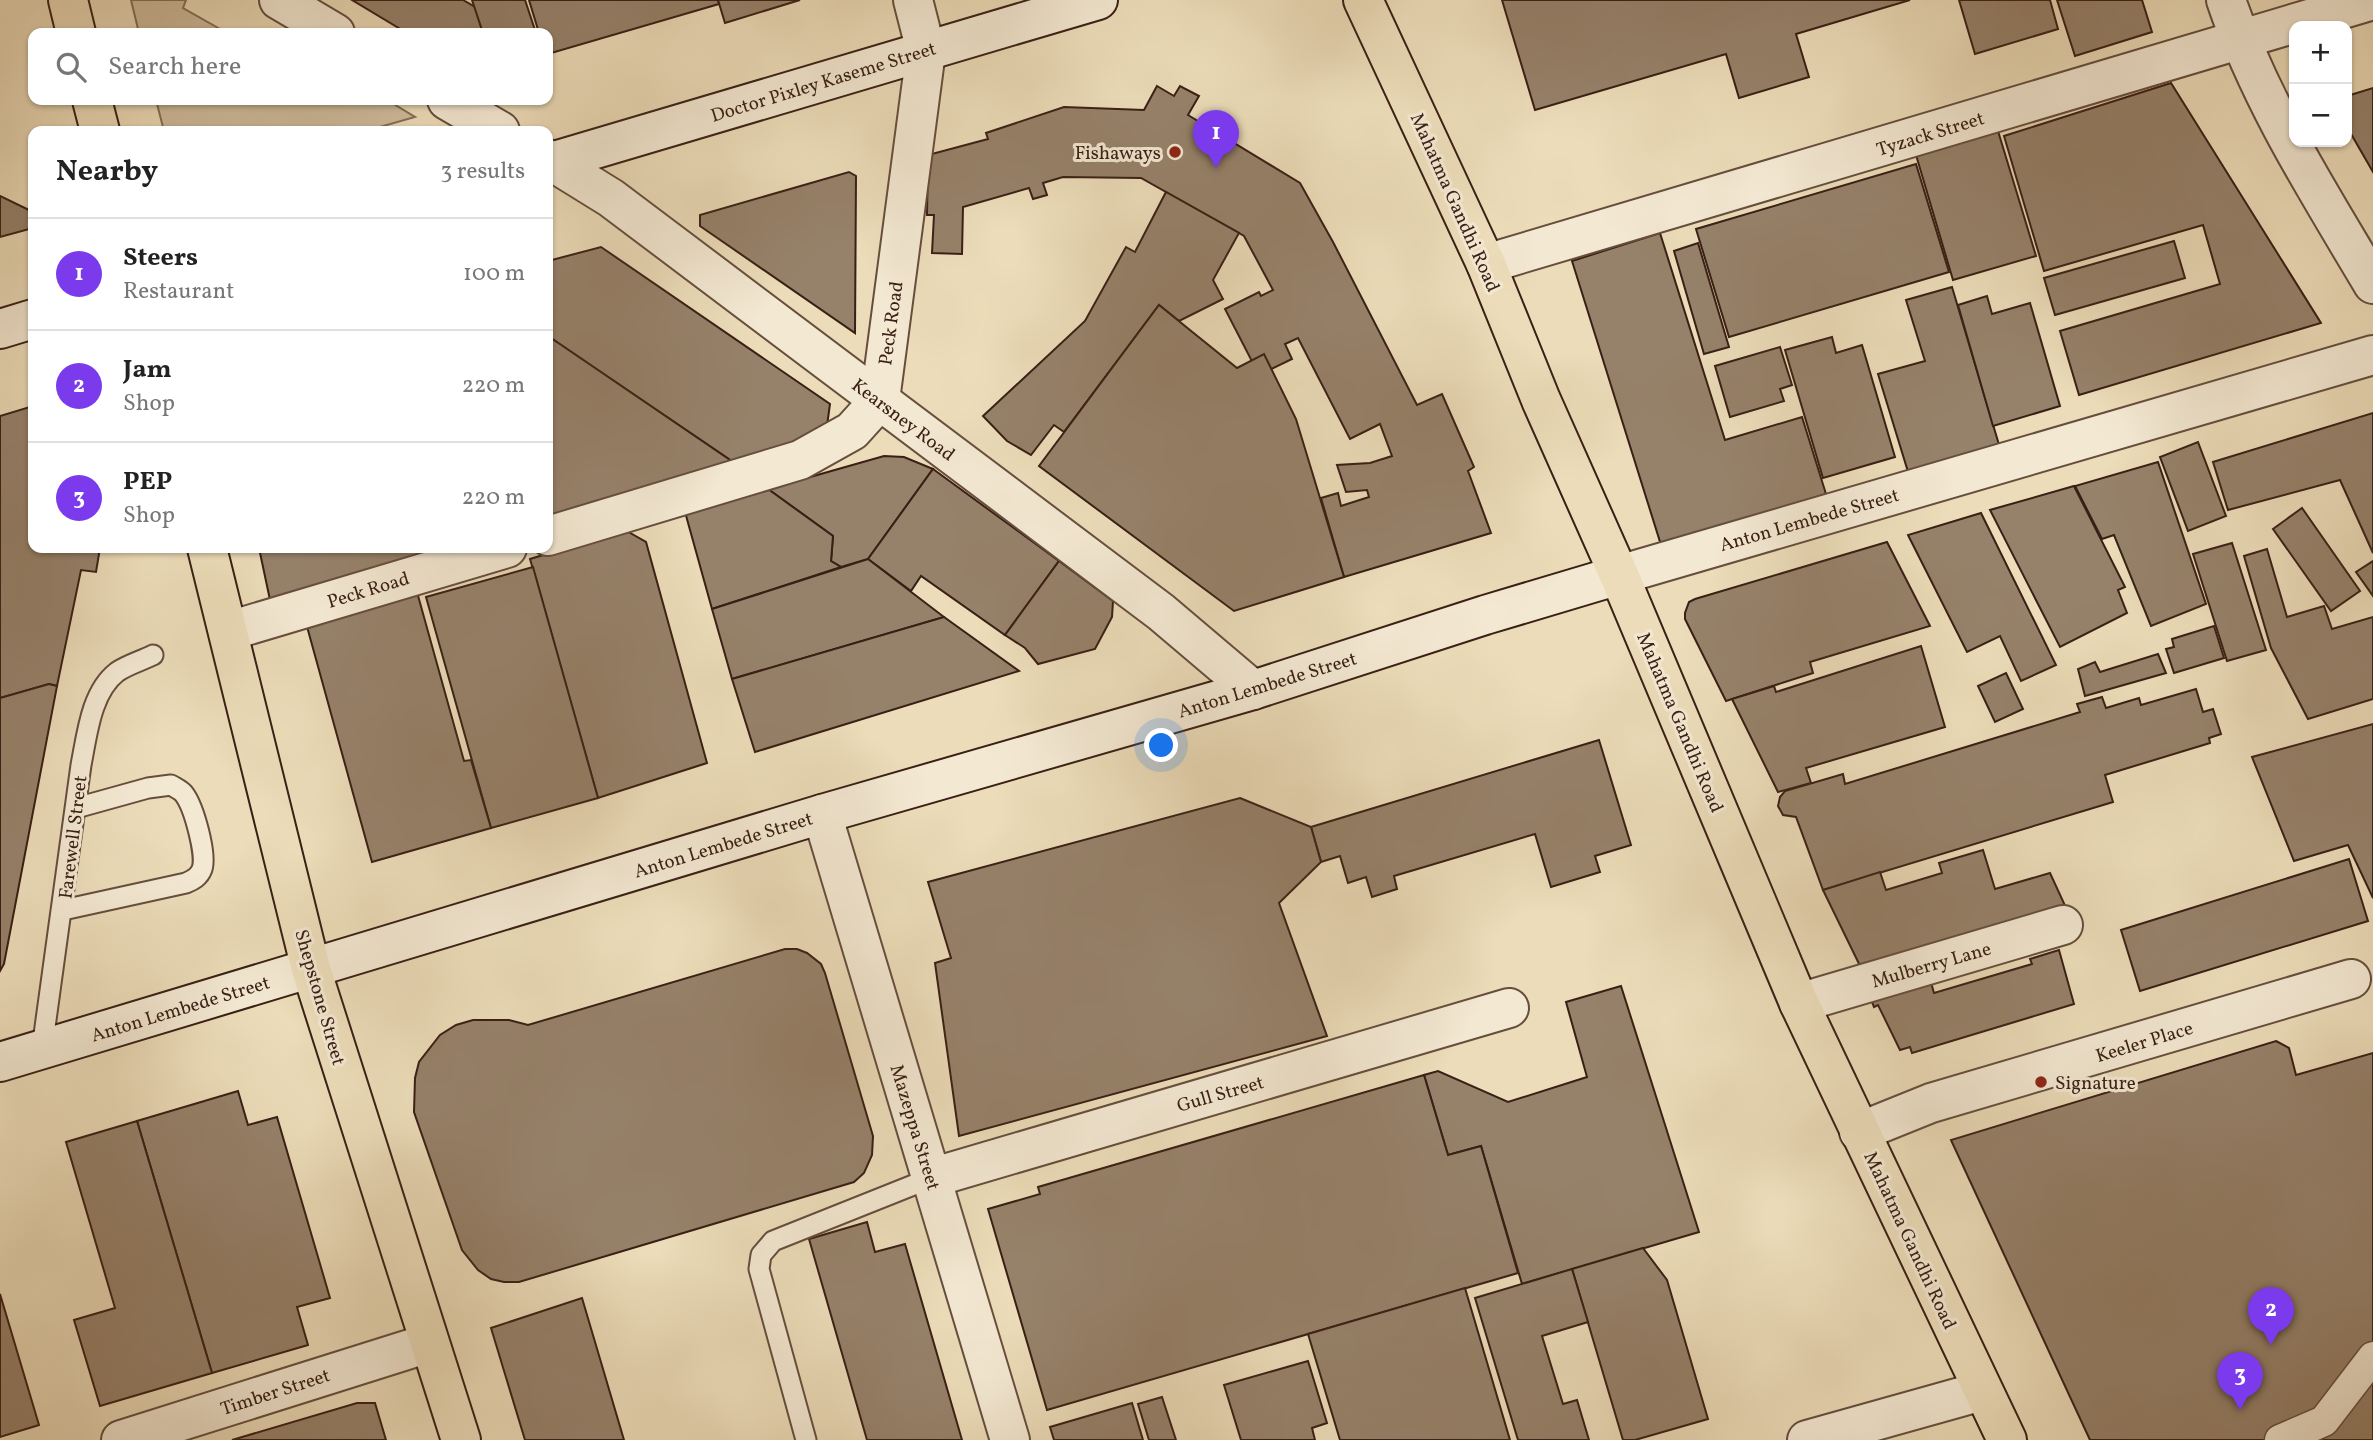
<!DOCTYPE html>
<html lang="en">
<head>
<meta charset="utf-8">
<style>
  :root { --surface:#fff; --page:#f6f6f6; --text:#222; --muted:#767676; --line:#e0e0e0; --accent:#7c3aed }
  body { margin:0; font-family:Vollkorn,serif; background:var(--page); color:var(--text) }
  .controls { position:absolute; right:21px; top:21px; display:grid; overflow:hidden; border-radius:14px; box-shadow:0 2px 5px #0004 }
  .controls button { width:63px; height:63px; display:grid; place-items:center; padding:0; border:0; border-bottom:2px solid var(--line); background:var(--surface); color:var(--text); font:35px sans-serif }
  .you { position:absolute; left:1162px; top:746px; width:24px; height:24px; margin:-18px; border:5px solid #fff; border-radius:50%; background:#1a73e8; box-shadow:0 0 0 10px #1a73e833 }
  .badge { display:grid; place-items:center; width:46px; height:46px; border-radius:50%; background:var(--accent); color:#fff; font-size:23px; font-weight:700 }
  .pin { position:absolute; translate:-50% -58px; filter:drop-shadow(0 2px 4px #0008) }
  .pin::after { content:''; position:absolute; top:37px; width:24px; height:21px; background:inherit; clip-path:polygon(0 0,100% 0,50% 100%) }
  .list { margin:0; padding:0; list-style:none }
  h2 { display:flex; justify-content:space-between; align-items:center; height:91px; margin:0; padding:0 28px; font-size:30px }
  h2 small { font-size:23px; font-weight:400; color:var(--muted) }
  .list li { display:grid; grid-template-columns:46px 1fr auto; gap:21px; align-items:center; box-sizing:border-box; height:112px; padding:0 28px; border-top:2px solid var(--line) }
  .list b { display:block; font-size:26px; white-space:nowrap }
  .list p { margin:0; font-size:23px; white-space:nowrap; color:var(--muted) }
  .list em { font-size:23px; font-style:normal; color:var(--muted) }
  .icon { flex:none; width:38px; height:38px; fill:none; stroke:currentColor; stroke-width:2; stroke-linecap:round; stroke-linejoin:round }
  .map { position:relative; flex:none; width:2373px; height:1440px; overflow:hidden }
  .search { position:absolute; background:var(--surface); box-shadow:0 2px 5px #0004; left:28px; top:28px; width:525px; height:77px; display:flex; align-items:center; gap:18px; box-sizing:border-box; padding:0 24px; border-radius:14px; color:var(--muted); font-size:26px }
  .panel { position:absolute; background:var(--surface); box-shadow:0 2px 5px #0004; left:28px; top:126px; width:525px; height:427px; border-radius:14px }
  .map>svg:first-child { display:block }
  .green { fill:#cebc9d; stroke:#846e59; stroke-width:2 }
  .building { fill:#96816a; stroke:#391f15; stroke-width:2 }
  .lines { fill:none; stroke-linecap:round; stroke-linejoin:round }
  .service-casing { stroke:#664e3e; stroke-width:23 }
  .pedestrian-casing { stroke:#664e3e; stroke-width:33 }
  .minor-casing { stroke:#664e3e; stroke-width:42 }
  .secondary-casing { stroke:#391f15; stroke-width:42 }
  .primary-casing { stroke:#391f15; stroke-width:42 }
  .service { stroke:#f3e8d2; stroke-width:19 }
  .pedestrian { stroke:#f3e8d2; stroke-width:30 }
  .minor { stroke:#f3e8d2; stroke-width:38 }
  .secondary { stroke:#f3e8d2; stroke-width:38 }
  .primary { stroke:#ecdcb9; stroke-width:38 }
  .poi-dot { fill:#8f2418; stroke:#f3e8d2; stroke-width:2.5 }
  .labels { text-anchor:middle; stroke-width:6; stroke-linejoin:round; paint-order:stroke }
  .street-label { font-size:19px; fill:#391f15; stroke:#f3e8d2 }
  .poi-label { font-size:19px; fill:#391f15; stroke:#f3e8d2; text-anchor:end }
</style>
</head>
<body>
<div class="map">
<svg width="2373" height="1440" viewBox="0 0 2373 1440">
  <rect width="100%" height="100%" fill="#ecdcb9"/>
  <filter id="stains"><feTurbulence type="fractalNoise" baseFrequency=".00286" numOctaves="4"/><feColorMatrix values="0 0 0 0 .2 0 0 0 0 .09 0 0 0 0 .02 0 0 0 .5 -.17"/></filter>
  <radialGradient id="worn" r=".72"><stop offset=".6" stop-color="#630" stop-opacity="0"/><stop offset="1" stop-color="#630" stop-opacity=".3"/></radialGradient>
  <!-- green -->
  <g class="green">
    <polygon points="131,0 186,0 183,8 227,33 139,33"/>
    <polygon points="156,100 387,100 415,117 366,131 164,131"/>
  </g>
  <!-- building -->
  <g class="building">
    <polygon points="352,0 463,0 475,7 483,33 407,33"/>
    <polygon points="472,0 525,0 536,33 483,33"/>
    <polygon points="529,0 718,0 719,4 548,54 548,33 539,33"/>
    <polygon points="718,0 800,0 725,23"/>
    <polygon points="1502,0 1910,0 1796,34 1809,77 1739,98 1726,54 1535,110"/>
    <polygon points="1959,0 2050,0 2058,29 1975,54"/>
    <polygon points="2057,0 2142,0 2152,32 2075,56"/>
    <polygon points="2171,83 2321,323 2079,395 2060,331 2220,284 2203,225 2044,271 2004,136"/>
    <polygon points="1157,86 1174,96 1180,86 1199,96 1188,115 1300,183 1333,242 1417,405 1442,394 1474,467 1468,471 1491,533 1344,577 1321,498 1338,493 1341,506 1369,497 1367,490 1346,492 1337,465 1370,463 1392,456 1380,424 1350,439 1298,338 1285,344 1292,359 1259,375 1225,309 1259,292 1261,296 1273,290 1244,236 1141,178 1063,177 1043,183 1047,195 1033,199 1029,188 963,207 962,254 932,253 934,215 927,215 928,155 988,139 986,133 1064,107 1144,110"/>
    <polygon points="2373,88 2373,172 2347,127 2347,96"/>
    <polygon points="1998,131 2036,256 1953,280 1916,155"/>
    <polygon points="1916,164 1949,272 1729,337 1696,229"/>
    <polygon points="849,172 856,176 855,333 700,226 700,215"/>
    <polygon points="1166,192 1239,233 1213,280 1223,299 1179,321 1159,305 1064,432 1054,425 1031,455 1007,441 983,416 1085,321 1126,247 1135,252"/>
    <polygon points="0,196 33,212 33,228 0,237"/>
    <polygon points="1660,233 1725,440 1802,417 1826,494 1661,545 1572,261"/>
    <polygon points="2174,241 2185,278 2055,315 2044,278"/>
    <polygon points="1698,243 1729,347 1704,354 1674,251"/>
    <polygon points="601,247 830,404 826,433 733,462 548,336 548,261"/>
    <polygon points="1952,287 2000,448 1909,475 1878,374 1925,361 1906,300"/>
    <polygon points="1987,296 1992,314 2030,303 2060,406 1993,426 1958,305"/>
    <polygon points="1159,305 1237,368 1264,354 1296,419 1344,577 1234,611 1039,466"/>
    <polygon points="548,336 733,462 548,517"/>
    <polygon points="1832,337 1836,353 1862,345 1895,457 1823,478 1785,350"/>
    <polygon points="1780,347 1792,385 1780,389 1784,401 1730,417 1715,366"/>
    <polygon points="33,406 33,548 100,548 96,572 81,570 57,686 49,684 0,698 0,416"/>
    <polygon points="2373,413 2373,553 2340,480 2228,510 2213,462"/>
    <polygon points="2198,442 2226,516 2188,531 2160,457"/>
    <polygon points="884,456 904,457 933,469 868,559 841,567 831,561 833,536 768,489"/>
    <polygon points="2158,462 2206,604 2151,626 2114,535 2102,539 2075,486"/>
    <polygon points="933,469 1059,561 1005,635 921,576 911,591 868,559"/>
    <polygon points="2074,486 2125,587 2118,590 2127,613 2060,647 1990,510"/>
    <polygon points="768,489 833,536 831,561 841,567 712,609 685,512"/>
    <polygon points="2302,508 2360,591 2331,611 2273,529"/>
    <polygon points="1981,513 2056,665 2021,681 2000,636 1967,652 1908,535"/>
    <polygon points="625,530 646,542 707,763 598,798 530,559"/>
    <polygon points="1887,542 1930,626 1810,662 1813,673 1726,701 1685,619 1685,613 1689,602 1695,599"/>
    <polygon points="2232,543 2266,650 2227,661 2193,554"/>
    <polygon points="259,548 444,548 270,600"/>
    <polygon points="2267,549 2287,617 2324,606 2332,629 2373,617 2373,699 2308,719 2271,648 2244,556"/>
    <polygon points="868,559 944,617 732,679 712,609"/>
    <polygon points="1059,561 1113,601 1112,617 1095,649 1038,664 1025,648 1005,635"/>
    <polygon points="2373,561 2373,596 2356,572"/>
    <polygon points="533,567 598,798 491,828 426,597"/>
    <polygon points="417,592 464,761 471,760 491,828 372,862 306,623"/>
    <polygon points="944,617 1019,671 755,752 732,679"/>
    <polygon points="2214,626 2224,658 2174,673 2166,649 2174,647 2172,639"/>
    <polygon points="1921,646 1945,727 1806,768 1811,783 1778,792 1732,699 1774,686 1776,692"/>
    <polygon points="2158,654 2166,673 2085,696 2078,669 2095,662 2100,672"/>
    <polygon points="2006,673 2023,709 1995,722 1978,686"/>
    <polygon points="49,684 57,686 4,964 0,971 0,698"/>
    <polygon points="2196,689 2203,712 2213,709 2221,734 2209,738 2210,743 2105,775 2113,802 1823,890 1796,817 1783,815 1778,806 1780,797 1785,791 1843,774 1845,784 2080,712 2077,704 2102,697 2106,708 2139,698 2141,705"/>
    <polygon points="2373,724 2373,898 2348,845 2294,861 2252,757"/>
    <polygon points="1599,740 1631,845 1595,856 1600,872 1551,887 1535,834 1394,876 1397,889 1372,897 1366,877 1348,883 1340,856 1321,862 1311,827"/>
    <polygon points="1240,798 1311,827 1321,862 1279,903 1327,1036 959,1136 935,963 951,958 928,882"/>
    <polygon points="1983,850 1995,889 2050,873 2068,912 1863,972 1823,890 1880,872 1886,890 1942,873 1939,863"/>
    <polygon points="2349,859 2368,921 2140,991 2121,930"/>
    <polygon points="785,949 797,949 807,953 821,964 825,973 873,1136 872,1155 864,1173 854,1182 519,1282 504,1282 491,1279 478,1270 462,1250 414,1112 415,1078 419,1062 440,1035 456,1025 473,1020 509,1020 528,1025"/>
    <polygon points="2059,950 2074,1004 1912,1053 1910,1047 1900,1050 1878,1005 1874,1007 1866,986 1927,968 1934,993 2032,964 2030,959"/>
    <polygon points="1621,986 1699,1232 1522,1284 1481,1146 1448,1155 1424,1075 1438,1071 1508,1102 1587,1077 1566,1002"/>
    <polygon points="2276,1041 2289,1048 2296,1075 2373,1053 2373,1440 2090,1440 1951,1140"/>
    <polygon points="1424,1075 1448,1155 1481,1146 1518,1273 1047,1410 988,1209 1040,1194 1038,1187"/>
    <polygon points="238,1091 248,1125 277,1117 330,1298 297,1307 308,1345 212,1373 137,1121"/>
    <polygon points="137,1121 212,1373 100,1406 74,1320 115,1308 66,1142"/>
    <polygon points="867,1222 875,1252 905,1244 962,1440 867,1440 809,1239"/>
    <polygon points="1643,1248 1667,1280 1708,1419 1635,1440 1623,1440 1572,1269"/>
    <polygon points="1572,1269 1588,1322 1542,1336 1563,1404 1577,1400 1589,1440 1518,1440 1475,1298"/>
    <polygon points="1465,1288 1510,1440 1340,1440 1308,1334"/>
    <polygon points="0,1294 39,1425 0,1437"/>
    <polygon points="582,1298 624,1440 525,1440 491,1328"/>
    <polygon points="1308,1361 1327,1423 1312,1428 1315,1440 1241,1440 1224,1385"/>
    <polygon points="1162,1397 1176,1440 1149,1440 1138,1404"/>
    <polygon points="357,1403 375,1403 386,1440 232,1440"/>
    <polygon points="1132,1403 1143,1440 1054,1440 1050,1427"/>
  </g>
  <g class="lines">
    <defs>
      <g id="service">
        <path d="M63,910L186,883C193,880 199,877 202,869C207,855 194,807 184,794C181,790 176,788 171,785L148,788L76,808"/>
        <path d="M42,1049L81,765C87,735 91,692 117,672C127,665 141,661 153,655"/>
        <polyline points="806,1440 759,1269 761,1255 773,1241 931,1178"/>
      </g>
      <polyline id="pedestrian" points="2280,1440 2324,1421 2373,1357"/>
      <g id="minor">
        <polyline points="279,0 335,33"/>
        <path d="M2226,0C2260,101 2319,193 2373,284"/>
        <polyline points="447,100 500,131"/>
        <polyline points="548,159 611,198 1161,612 1253,690"/>
        <polyline points="1486,264 2373,0"/>
        <polyline points="548,536 800,460 852,431 880,400 926,51 913,0"/>
        <polyline points="1619,575 2373,355"/>
        <polyline points="229,631 507,548"/>
        <polyline points="822,814 1010,1440"/>
        <polyline points="1799,1003 2063,925"/>
        <polyline points="1859,1132 1931,1103 2351,979"/>
        <polyline points="931,1178 1509,1008"/>
        <polyline points="121,1440 429,1343"/>
        <polyline points="1807,1440 1982,1391"/>
      </g>
      <g id="secondary">
        <polyline points="548,163 1098,0"/>
        <polyline points="0,329 33,319"/>
        <polyline points="0,1062 822,814 1253,690 1485,615 1619,575"/>
      </g>
      <g id="primary">
        <polyline points="68,0 76,33"/>
        <polyline points="1363,0 1486,264 1541,400 1619,575 1799,1003 2007,1440"/>
        <polyline points="92,100 100,131"/>
        <polyline points="207,548 311,969 461,1440"/>
      </g>
    </defs>
    <!-- service casing -->
    <use href="#service" class="service-casing"/>
    <!-- pedestrian casing -->
    <use href="#pedestrian" class="pedestrian-casing"/>
    <!-- minor casing -->
    <use href="#minor" class="minor-casing"/>
    <!-- secondary casing -->
    <use href="#secondary" class="secondary-casing"/>
    <!-- primary casing -->
    <use href="#primary" class="primary-casing"/>
    <!-- service -->
    <use href="#service" class="service"/>
    <!-- pedestrian -->
    <use href="#pedestrian" class="pedestrian"/>
    <!-- minor -->
    <use href="#minor" class="minor"/>
    <!-- secondary -->
    <use href="#secondary" class="secondary"/>
    <!-- primary -->
    <use href="#primary" class="primary"/>
  </g>
  <!-- markers -->
  <g class="poi-dot">
    <circle cx="1175" cy="152" r="7"/>
    <circle cx="2041" cy="1082" r="7"/>
  </g>
  <g class="labels">
    <!-- street labels -->
    <g class="street-label">
      <text transform="translate(823 81) rotate(-17)" y="7">Doctor Pixley Kaseme Street</text>
      <text transform="translate(1930 133) rotate(-17)" y="7">Tyzack Street</text>
      <text transform="translate(1456 202) rotate(66)" y="7">Mahatma Gandhi Road</text>
      <text transform="translate(890 323) rotate(-82)" y="7">Peck Road</text>
      <text transform="translate(904 419) rotate(37)" y="7">Kearsney Road</text>
      <text transform="translate(1809 519) rotate(-16)" y="7">Anton Lembede Street</text>
      <text transform="translate(368 589) rotate(-17)" y="7">Peck Road</text>
      <text transform="translate(1267 684) rotate(-17)" y="7">Anton Lembede Street</text>
      <text transform="translate(1681 722) rotate(67)" y="7">Mahatma Gandhi Road</text>
      <text transform="translate(72 837) rotate(-83)" y="7">Farewell Street</text>
      <text transform="translate(723 844) rotate(-17)" y="7">Anton Lembede Street</text>
      <text transform="translate(1931 964) rotate(-16)" y="7">Mulberry Lane</text>
      <text transform="translate(321 997) rotate(74)" y="7">Shepstone Street</text>
      <text transform="translate(180 1008) rotate(-17)" y="7">Anton Lembede Street</text>
      <text transform="translate(2144 1041) rotate(-17)" y="7">Keeler Place</text>
      <text transform="translate(1220 1093) rotate(-16)" y="7">Gull Street</text>
      <text transform="translate(916 1127) rotate(73)" y="7">Mazeppa Street</text>
      <text transform="translate(1911 1240) rotate(65)" y="7">Mahatma Gandhi Road</text>
      <text transform="translate(275 1391) rotate(-18)" y="7">Timber Street</text>
    </g>
    <!-- poi labels -->
    <g class="poi-label">
      <text x="1161" y="159">Fishaways</text>
      <text x="2055" y="1089" text-anchor="start">Signature</text>
    </g>
  </g>
  <rect width="100%" height="100%" filter="url(#stains)"/>
  <rect width="100%" height="100%" fill="url(#worn)"/>
</svg>
<div class="controls">
<button>+</button>
<button>−</button>
</div>
<div class="you"></div>
<div class="pin badge" style="left:1216px;top:168px">1</div>
<div class="pin badge" style="left:2271px;top:1345px">2</div>
<div class="pin badge" style="left:2240px;top:1410px">3</div>
<div class="search"><svg class="icon" aria-label="search" viewBox="0 0 24 24"><circle cx="10" cy="10" r="6"/><path d="M15 15l6 6"/></svg>Search here</div>
<section class="panel">
<h2>Nearby<small>3 results</small></h2>
<ul class="list">
<li><span class="badge">1</span><div><b>Steers</b><p>Restaurant</p></div><em>100 m</em></li>
<li><span class="badge">2</span><div><b>Jam</b><p>Shop</p></div><em>220 m</em></li>
<li><span class="badge">3</span><div><b>PEP</b><p>Shop</p></div><em>220 m</em></li>
</ul>
</section>
</div>
</body>
</html>
